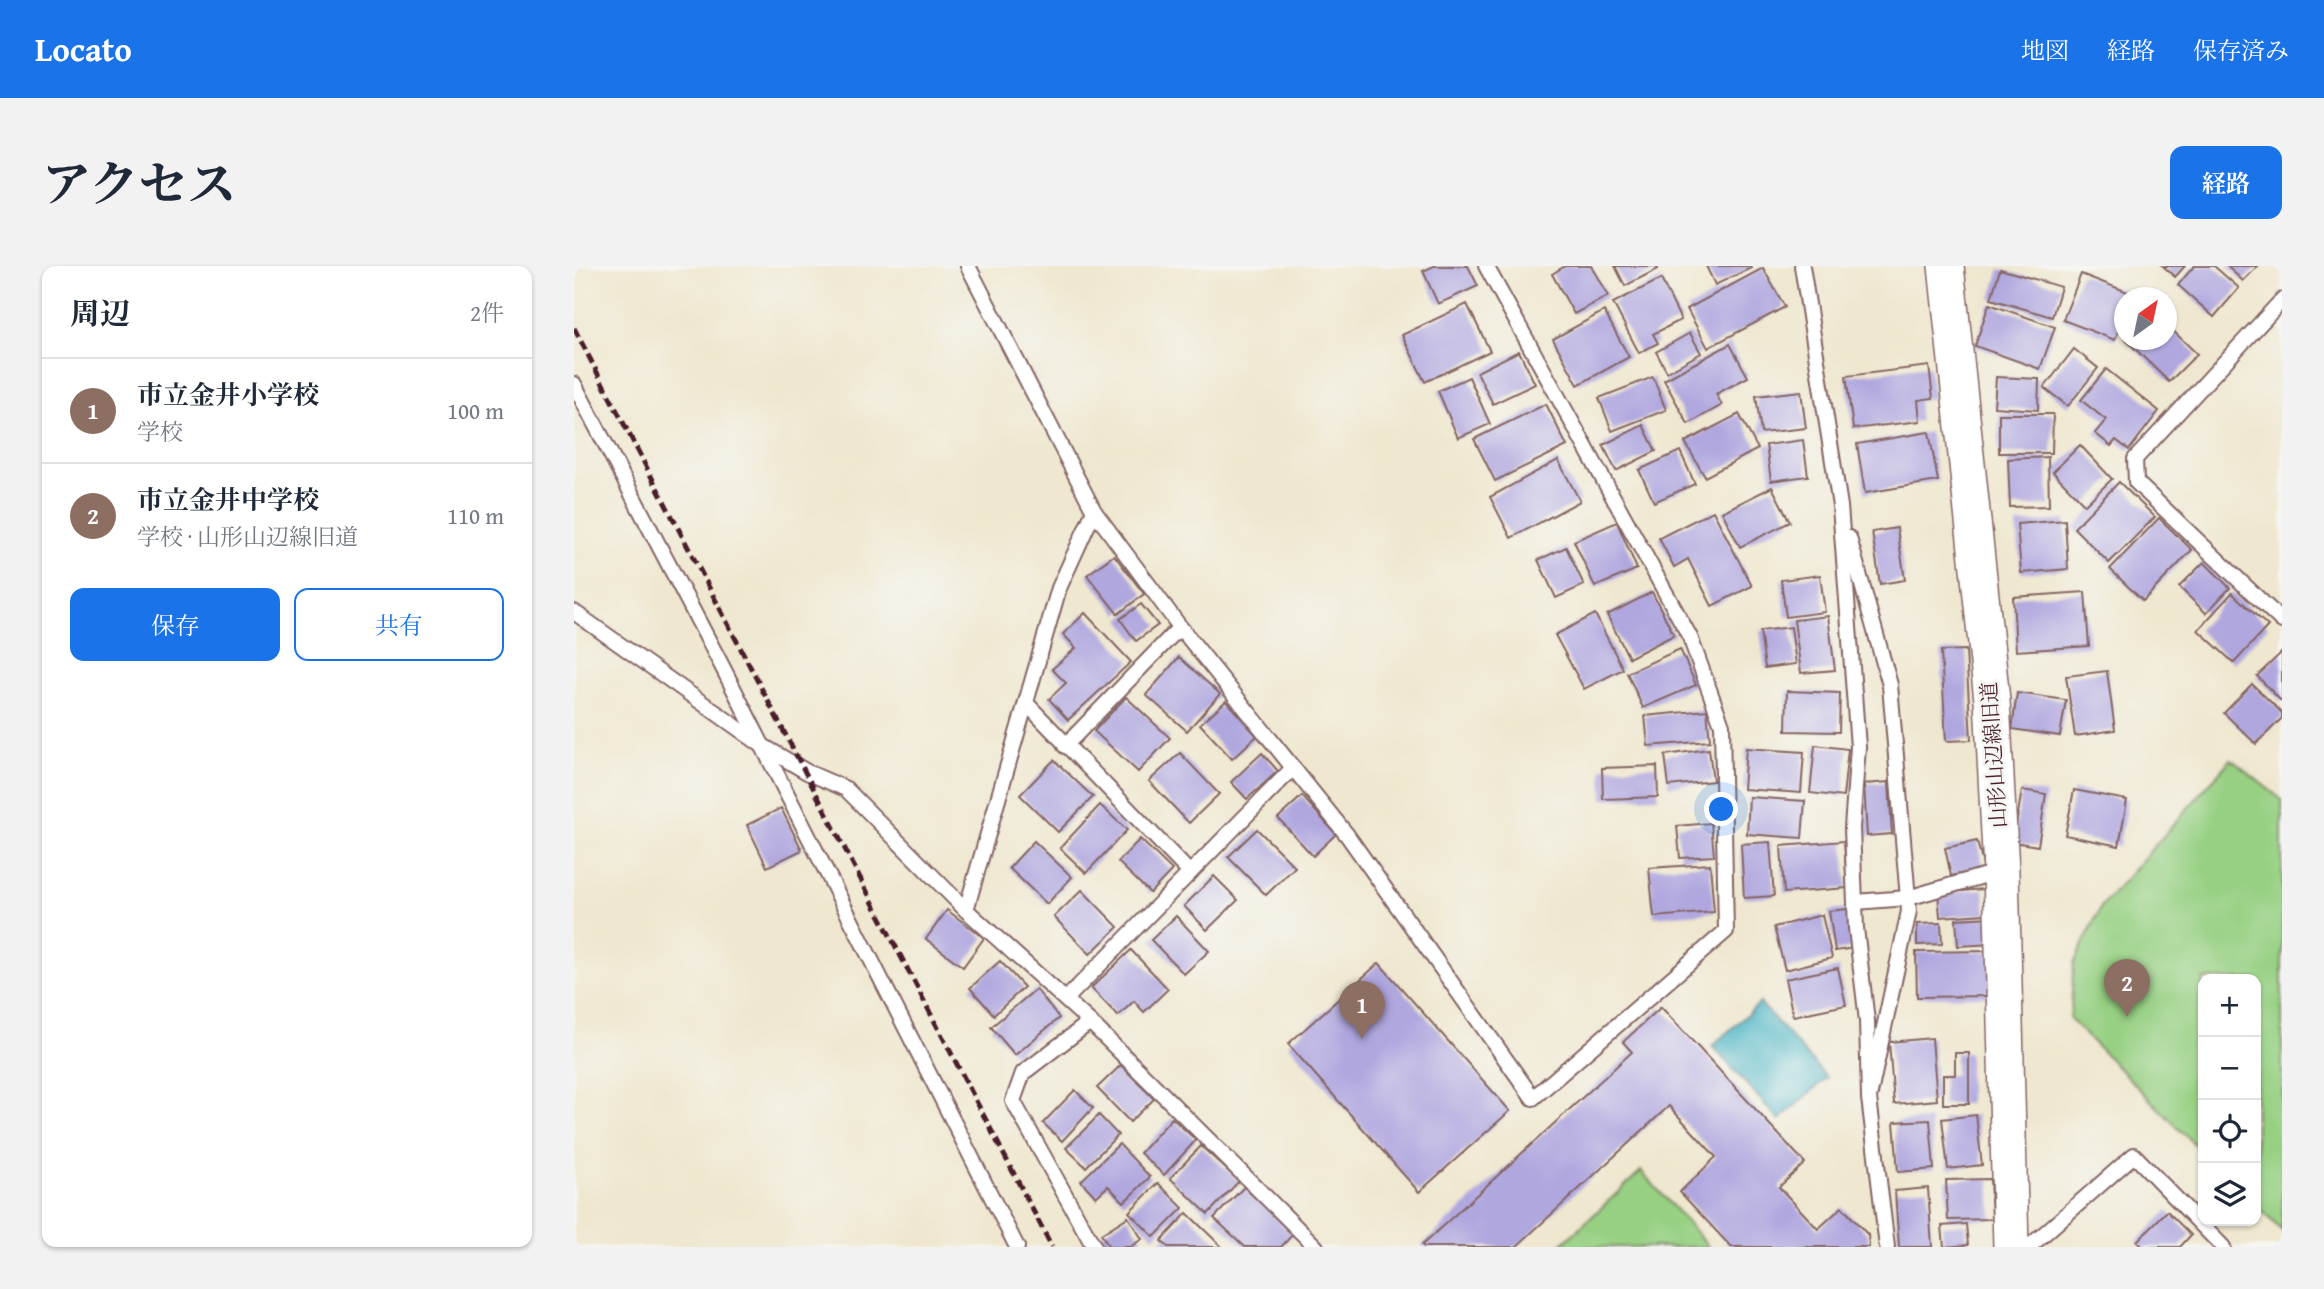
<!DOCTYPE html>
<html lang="ja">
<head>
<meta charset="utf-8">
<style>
  :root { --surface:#fff; --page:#f2f2f3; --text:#1f2937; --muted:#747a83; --line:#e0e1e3; --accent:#1a73e8 }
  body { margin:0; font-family:"Gentium Book Plus","Noto Serif JP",serif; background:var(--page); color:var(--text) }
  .controls { position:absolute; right:21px; bottom:21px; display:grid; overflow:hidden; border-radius:14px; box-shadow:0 2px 5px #0004 }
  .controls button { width:63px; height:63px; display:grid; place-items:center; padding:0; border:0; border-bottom:2px solid var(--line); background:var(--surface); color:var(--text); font:35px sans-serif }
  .compass { position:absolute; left:1540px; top:21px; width:63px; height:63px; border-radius:50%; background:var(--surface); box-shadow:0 2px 5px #0004; rotate:33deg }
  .you { position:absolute; left:1148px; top:544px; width:24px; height:24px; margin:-18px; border:5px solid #fff; border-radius:50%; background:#1a73e8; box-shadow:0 0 0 10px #1a73e833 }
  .badge { display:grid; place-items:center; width:46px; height:46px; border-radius:50%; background:var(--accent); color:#fff; font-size:23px; font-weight:700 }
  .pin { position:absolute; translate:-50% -58px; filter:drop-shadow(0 2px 4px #0008) }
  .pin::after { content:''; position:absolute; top:37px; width:24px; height:21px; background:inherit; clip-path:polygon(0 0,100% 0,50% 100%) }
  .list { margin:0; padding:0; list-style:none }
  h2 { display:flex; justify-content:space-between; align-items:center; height:91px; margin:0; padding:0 28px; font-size:30px }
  h2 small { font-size:23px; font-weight:400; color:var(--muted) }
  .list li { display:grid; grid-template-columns:46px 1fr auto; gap:21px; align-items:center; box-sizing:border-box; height:105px; padding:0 28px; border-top:2px solid var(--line) }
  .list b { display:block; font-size:26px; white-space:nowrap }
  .list p { margin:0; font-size:23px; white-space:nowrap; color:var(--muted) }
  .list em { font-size:23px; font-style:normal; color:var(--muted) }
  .actions { display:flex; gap:14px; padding:21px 28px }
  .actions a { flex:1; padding:16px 0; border:2px solid var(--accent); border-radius:14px; text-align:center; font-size:24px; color:var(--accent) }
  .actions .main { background:var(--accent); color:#fff }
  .icon { flex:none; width:38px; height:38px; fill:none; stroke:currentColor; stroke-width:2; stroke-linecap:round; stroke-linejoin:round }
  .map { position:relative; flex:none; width:1708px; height:981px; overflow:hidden; border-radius:14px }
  header { display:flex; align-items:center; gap:42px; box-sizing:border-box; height:98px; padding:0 35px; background:var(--accent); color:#fff }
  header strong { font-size:33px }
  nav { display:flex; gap:38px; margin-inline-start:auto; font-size:24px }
  .intro { display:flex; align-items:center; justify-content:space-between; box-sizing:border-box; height:168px; padding:0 42px }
  h1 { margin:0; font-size:49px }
  .button { padding:18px 32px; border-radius:14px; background:var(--accent); color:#fff; font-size:24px; font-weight:700 }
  main { display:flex; gap:42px; padding:0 42px }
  aside { flex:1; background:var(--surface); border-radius:14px; box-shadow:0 2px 5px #0004 }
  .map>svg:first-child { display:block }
  .green { fill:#97d083; stroke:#707857; stroke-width:2 }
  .water { fill:#47b3c3; stroke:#486977; stroke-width:2 }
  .building { fill:#b0a7df }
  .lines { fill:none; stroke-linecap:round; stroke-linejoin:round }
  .service-casing { stroke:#846564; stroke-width:18 }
  .tertiary-casing { stroke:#846564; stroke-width:38 }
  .service { stroke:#fff; stroke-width:14 }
  .tertiary { stroke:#fff; stroke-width:35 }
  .rail { stroke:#4a1f2b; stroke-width:5; stroke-dasharray:10 5; stroke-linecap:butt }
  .labels { text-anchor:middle; stroke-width:6; stroke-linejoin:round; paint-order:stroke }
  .street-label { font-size:21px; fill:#4a1f2b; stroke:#f6f6f2 }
</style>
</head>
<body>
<header>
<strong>Locato</strong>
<nav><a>地図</a><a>経路</a><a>保存済み</a></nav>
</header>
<div class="intro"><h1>アクセス</h1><a class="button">経路</a></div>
<main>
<aside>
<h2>周辺<small>2件</small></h2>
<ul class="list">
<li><span class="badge" style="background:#8d6e63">1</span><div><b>市立金井小学校</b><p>学校</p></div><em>100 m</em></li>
<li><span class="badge" style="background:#8d6e63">2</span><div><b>市立金井中学校</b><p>学校 · 山形山辺線旧道</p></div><em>110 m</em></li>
</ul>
<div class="actions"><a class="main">保存</a><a>共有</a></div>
</aside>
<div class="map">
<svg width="1708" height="981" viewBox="0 0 1708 981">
  <rect width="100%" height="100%" fill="#f6f6f2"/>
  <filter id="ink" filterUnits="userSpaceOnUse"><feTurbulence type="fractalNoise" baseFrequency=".0143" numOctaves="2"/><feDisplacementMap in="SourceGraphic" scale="14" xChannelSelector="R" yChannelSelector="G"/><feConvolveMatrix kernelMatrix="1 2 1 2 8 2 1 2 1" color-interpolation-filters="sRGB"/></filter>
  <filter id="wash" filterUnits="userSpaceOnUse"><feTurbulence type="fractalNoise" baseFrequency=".00686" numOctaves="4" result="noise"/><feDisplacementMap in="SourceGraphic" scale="28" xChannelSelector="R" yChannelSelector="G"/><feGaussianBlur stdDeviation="1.57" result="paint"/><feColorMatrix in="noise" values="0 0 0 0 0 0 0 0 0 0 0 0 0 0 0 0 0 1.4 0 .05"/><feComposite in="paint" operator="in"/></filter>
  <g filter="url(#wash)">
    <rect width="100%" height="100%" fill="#efe7cf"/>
    <!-- green -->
    <g class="green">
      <polygon points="1657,493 1708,534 1708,965 1682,939 1682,713 1629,713 1629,887 1496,753 1500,697 1527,641"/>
      <polygon points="1067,905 1135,981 985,981"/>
    </g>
    <!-- water -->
    <polygon class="water" points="1186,737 1253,812 1205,854 1138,780"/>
    <g id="blocks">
      <!-- building -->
      <g class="building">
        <polygon points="860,0 894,0 904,20 864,38 849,5"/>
        <polygon points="991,0 1017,0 1034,30 1000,48 978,8"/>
        <polygon points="1041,0 1082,0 1084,3 1051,20"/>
        <polygon points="1132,0 1176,0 1177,2 1141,19"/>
        <polygon points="1589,0 1611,0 1601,11"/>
        <polygon points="1620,0 1640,0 1665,22 1640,51 1604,19"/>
        <polygon points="1653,0 1684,0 1669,15"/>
        <polygon points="1189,2 1211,41 1134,82 1113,43"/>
        <polygon points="1426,3 1487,21 1478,51 1417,33"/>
        <polygon points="1507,8 1559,28 1558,32 1550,32 1550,50 1541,74 1489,54"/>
        <polygon points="1087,13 1107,54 1079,68 1084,77 1065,87 1039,37"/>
        <polygon points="893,38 916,85 851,116 828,69"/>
        <polygon points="1415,38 1481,61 1466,103 1401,80"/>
        <polygon points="1030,45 1055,91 1004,119 979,73"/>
        <polygon points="1592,58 1623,88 1595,116 1552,74 1592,74"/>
        <polygon points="1116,67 1127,87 1093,106 1082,86"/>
        <polygon points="1156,78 1174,111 1142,128 1148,139 1114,158 1090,114"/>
        <polygon points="1500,83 1524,102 1494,140 1470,122"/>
        <polygon points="945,85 961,118 919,138 903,106"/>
        <polygon points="1355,100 1359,132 1344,134 1346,155 1279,163 1272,110"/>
        <polygon points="1532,103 1585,145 1555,184 1542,174 1537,180 1521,167 1532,154 1507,134"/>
        <polygon points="895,111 916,158 884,172 864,125"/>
        <polygon points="1079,111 1092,144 1038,165 1025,132"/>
        <polygon points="1422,111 1465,113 1464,144 1420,141"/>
        <polygon points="1227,125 1232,162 1187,167 1182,130"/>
        <polygon points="972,138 993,180 921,215 900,173"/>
        <polygon points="1165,148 1184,183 1131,211 1111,176"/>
        <polygon points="1425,148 1479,148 1478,187 1425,187"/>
        <polygon points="1069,159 1082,185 1042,205 1029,179"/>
        <polygon points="1355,166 1364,215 1291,227 1283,178"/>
        <polygon points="1229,174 1234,210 1197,215 1192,179"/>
        <polygon points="1506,179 1538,213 1511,239 1479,206"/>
        <polygon points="1106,185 1121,218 1080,236 1065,204"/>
        <polygon points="1474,191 1475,240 1436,241 1434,193"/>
        <polygon points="984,194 1006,235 937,272 916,231"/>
        <polygon points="1545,216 1581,251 1535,297 1500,262"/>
        <polygon points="1198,221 1216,256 1166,281 1148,246"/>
        <polygon points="1139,245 1178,320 1138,340 1114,293 1100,301 1085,272"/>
        <polygon points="1585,252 1618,284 1569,335 1536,303"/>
        <polygon points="1491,254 1494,303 1447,307 1443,258"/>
        <polygon points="1043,256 1063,303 1021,321 1000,275"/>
        <polygon points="1323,262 1331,314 1306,318 1298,266"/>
        <polygon points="992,281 1010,319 982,332 964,294"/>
        <polygon points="540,289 570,328 544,348 513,309"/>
        <polygon points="1630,296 1656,322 1632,347 1605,321"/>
        <polygon points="1246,309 1251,346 1212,351 1207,314"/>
        <polygon points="1078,326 1100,369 1055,392 1033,349"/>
        <polygon points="1511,326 1515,380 1442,385 1439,331"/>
        <polygon points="1658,327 1694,360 1660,397 1624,364"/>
        <polygon points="567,338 584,359 562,375 546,353"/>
        <polygon points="511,347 557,396 494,454 475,433 492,417 478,403 502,382 489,368"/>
        <polygon points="1021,348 1049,403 1010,423 981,369"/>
        <polygon points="1254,350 1261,404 1227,407 1220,354"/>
        <polygon points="1217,361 1222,398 1191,402 1186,365"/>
        <polygon points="1106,383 1122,419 1069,442 1053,407"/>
        <polygon points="1392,384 1397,474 1372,475 1367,385"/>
        <polygon points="1708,386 1708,436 1683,410"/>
        <polygon points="605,391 646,428 613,465 572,429"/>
        <polygon points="1533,405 1541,464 1501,470 1492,410"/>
        <polygon points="1678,418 1708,447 1708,452 1682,478 1650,447"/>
        <polygon points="1213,425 1266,427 1265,466 1212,465"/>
        <polygon points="1443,427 1492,434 1486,470 1438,463"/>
        <polygon points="552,431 596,472 564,506 520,465"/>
        <polygon points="652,435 683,470 658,493 626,458"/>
        <polygon points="1133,444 1136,475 1074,480 1071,450"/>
        <polygon points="1241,479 1274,483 1269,531 1236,527"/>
        <polygon points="1172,482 1230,486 1227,527 1169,523"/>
        <polygon points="1135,483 1139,515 1095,520 1091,489"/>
        <polygon points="606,487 645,528 615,557 575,515"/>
        <polygon points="688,487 704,505 673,533 657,516"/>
        <polygon points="480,494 519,531 484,566 446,529"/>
        <polygon points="1083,500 1084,531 1029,533 1028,502"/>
        <polygon points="1315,516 1318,568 1293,570 1290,518"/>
        <polygon points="1448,524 1472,528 1464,580 1439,576"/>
        <polygon points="1500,524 1553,534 1545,580 1491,569"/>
        <polygon points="728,530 762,568 739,590 704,552"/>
        <polygon points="1175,531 1231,535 1228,572 1173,568"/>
        <polygon points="526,539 553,564 512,607 486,582"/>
        <polygon points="207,542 228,584 193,601 173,559"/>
        <polygon points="1137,557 1140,590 1106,592 1103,560"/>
        <polygon points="683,563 721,601 692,629 654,591"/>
        <polygon points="566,573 598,604 576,627 544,596"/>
        <polygon points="460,575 498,611 473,638 435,602"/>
        <polygon points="1270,575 1273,622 1210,627 1207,580"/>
        <polygon points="1403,575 1410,603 1377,610 1371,582"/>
        <polygon points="1196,576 1200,630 1170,632 1167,578"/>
        <polygon points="1136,598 1140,646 1080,651 1075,602"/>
        <polygon points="640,610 664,634 633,664 610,640"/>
        <polygon points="1410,623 1412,648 1366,651 1364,627"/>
        <polygon points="508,624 544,661 516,688 480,651"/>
        <polygon points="1274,643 1280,682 1261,685 1255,645"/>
        <polygon points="373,644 410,672 389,701 352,673"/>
        <polygon points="1248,649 1258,692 1211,704 1200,661"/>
        <polygon points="602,650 635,685 610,708 577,674"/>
        <polygon points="1417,651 1419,678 1384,680 1382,653"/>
        <polygon points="1367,657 1368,678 1343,679 1343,658"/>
        <polygon points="557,684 594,723 570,746 560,735 544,750 517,722"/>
        <polygon points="1417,685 1417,730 1343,731 1342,686"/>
        <polygon points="426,695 450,721 420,749 396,722"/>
        <polygon points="805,697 936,845 845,926 714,778"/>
        <polygon points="1264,702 1272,739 1219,750 1211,713"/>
        <polygon points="462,723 485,752 441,789 417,761"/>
        <polygon points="1087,741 1231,897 1205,921 1244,963 1268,941 1294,969 1295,981 1157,981 1106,926 1142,891 1095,840 942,981 850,981 848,979 1058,786 1049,776"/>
        <polygon points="1358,772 1363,834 1320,838 1315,776"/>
        <polygon points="1381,787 1395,787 1395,838 1369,838 1369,809 1381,809"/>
        <polygon points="547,799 580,833 556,856 523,822"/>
        <polygon points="501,824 519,842 488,875 469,857"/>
        <polygon points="525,849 544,869 512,901 492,882"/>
        <polygon points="1402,849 1408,899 1374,903 1368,853"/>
        <polygon points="598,852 622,874 590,909 566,887"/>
        <polygon points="1356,854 1360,903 1324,906 1320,856"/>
        <polygon points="545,878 576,911 550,936 534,920 522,931 507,915"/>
        <polygon points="627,880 665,915 634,948 596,912"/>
        <polygon points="1416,913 1418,953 1374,954 1372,914"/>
        <polygon points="584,917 609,942 580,971 555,946"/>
        <polygon points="670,921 719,968 707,981 671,981 640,952"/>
        <polygon points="1354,922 1358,981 1325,981 1321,925"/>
        <polygon points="1593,945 1617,969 1606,981 1569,981 1563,975"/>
        <polygon points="613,947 647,980 645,981 594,981 587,975"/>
        <polygon points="554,951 568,973 556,981 535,981 527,968"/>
        <polygon points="1392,958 1394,979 1370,981 1368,960"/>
      </g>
    </g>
  </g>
  <g filter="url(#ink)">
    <use href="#blocks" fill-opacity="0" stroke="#846564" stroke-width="2"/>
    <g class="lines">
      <defs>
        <g id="service">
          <polyline points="1228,0 1266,240 1284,481 1278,562 1282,662 1293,755 1295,832"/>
          <polyline points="1708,34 1561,193 1562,216 1708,355"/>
          <polyline points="0,118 149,402 443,981"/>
          <polyline points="520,245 606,361 773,569 959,832 1152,665 1148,459 1116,371 912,0"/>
          <polyline points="1275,272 1316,419 1335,645 1295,832 1313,981"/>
          <polyline points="0,346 189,480 233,506 272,523 392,644 516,756 742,981"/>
          <polyline points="453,438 616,607"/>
          <polyline points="491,480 606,361"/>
          <polyline points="1281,636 1334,632 1426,605"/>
          <polyline points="392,644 485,322 520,245 394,0"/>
          <polyline points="492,733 719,502"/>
          <polyline points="516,756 449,807 439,835 520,981"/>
          <polyline points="1455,981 1560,889 1649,981"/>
        </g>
        <polyline id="tertiary" points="1372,0 1418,434 1427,605 1437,981"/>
      </defs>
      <!-- service casing -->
      <use href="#service" class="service-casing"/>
      <!-- tertiary casing -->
      <use href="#tertiary" class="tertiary-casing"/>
      <!-- service -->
      <use href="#service" class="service"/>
      <!-- tertiary -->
      <use href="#tertiary" class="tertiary"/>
      <!-- rail -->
      <polyline class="rail" points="0,62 478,981"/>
    </g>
  </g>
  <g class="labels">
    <!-- street labels -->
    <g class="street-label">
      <text transform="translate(1420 489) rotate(-94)" y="7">山形山辺線旧道</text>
    </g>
  </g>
</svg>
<div class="controls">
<button>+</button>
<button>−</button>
<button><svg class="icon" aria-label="locate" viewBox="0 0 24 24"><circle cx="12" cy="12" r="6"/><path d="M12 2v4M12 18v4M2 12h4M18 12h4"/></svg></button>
<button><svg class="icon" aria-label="layers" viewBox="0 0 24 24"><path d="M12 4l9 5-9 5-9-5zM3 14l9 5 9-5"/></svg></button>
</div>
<svg class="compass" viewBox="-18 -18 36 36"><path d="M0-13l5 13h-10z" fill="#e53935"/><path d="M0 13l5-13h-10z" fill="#747a83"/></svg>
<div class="you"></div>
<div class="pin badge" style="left:788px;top:773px;background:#8d6e63">1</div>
<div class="pin badge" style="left:1553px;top:751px;background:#8d6e63">2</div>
</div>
</main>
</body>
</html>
